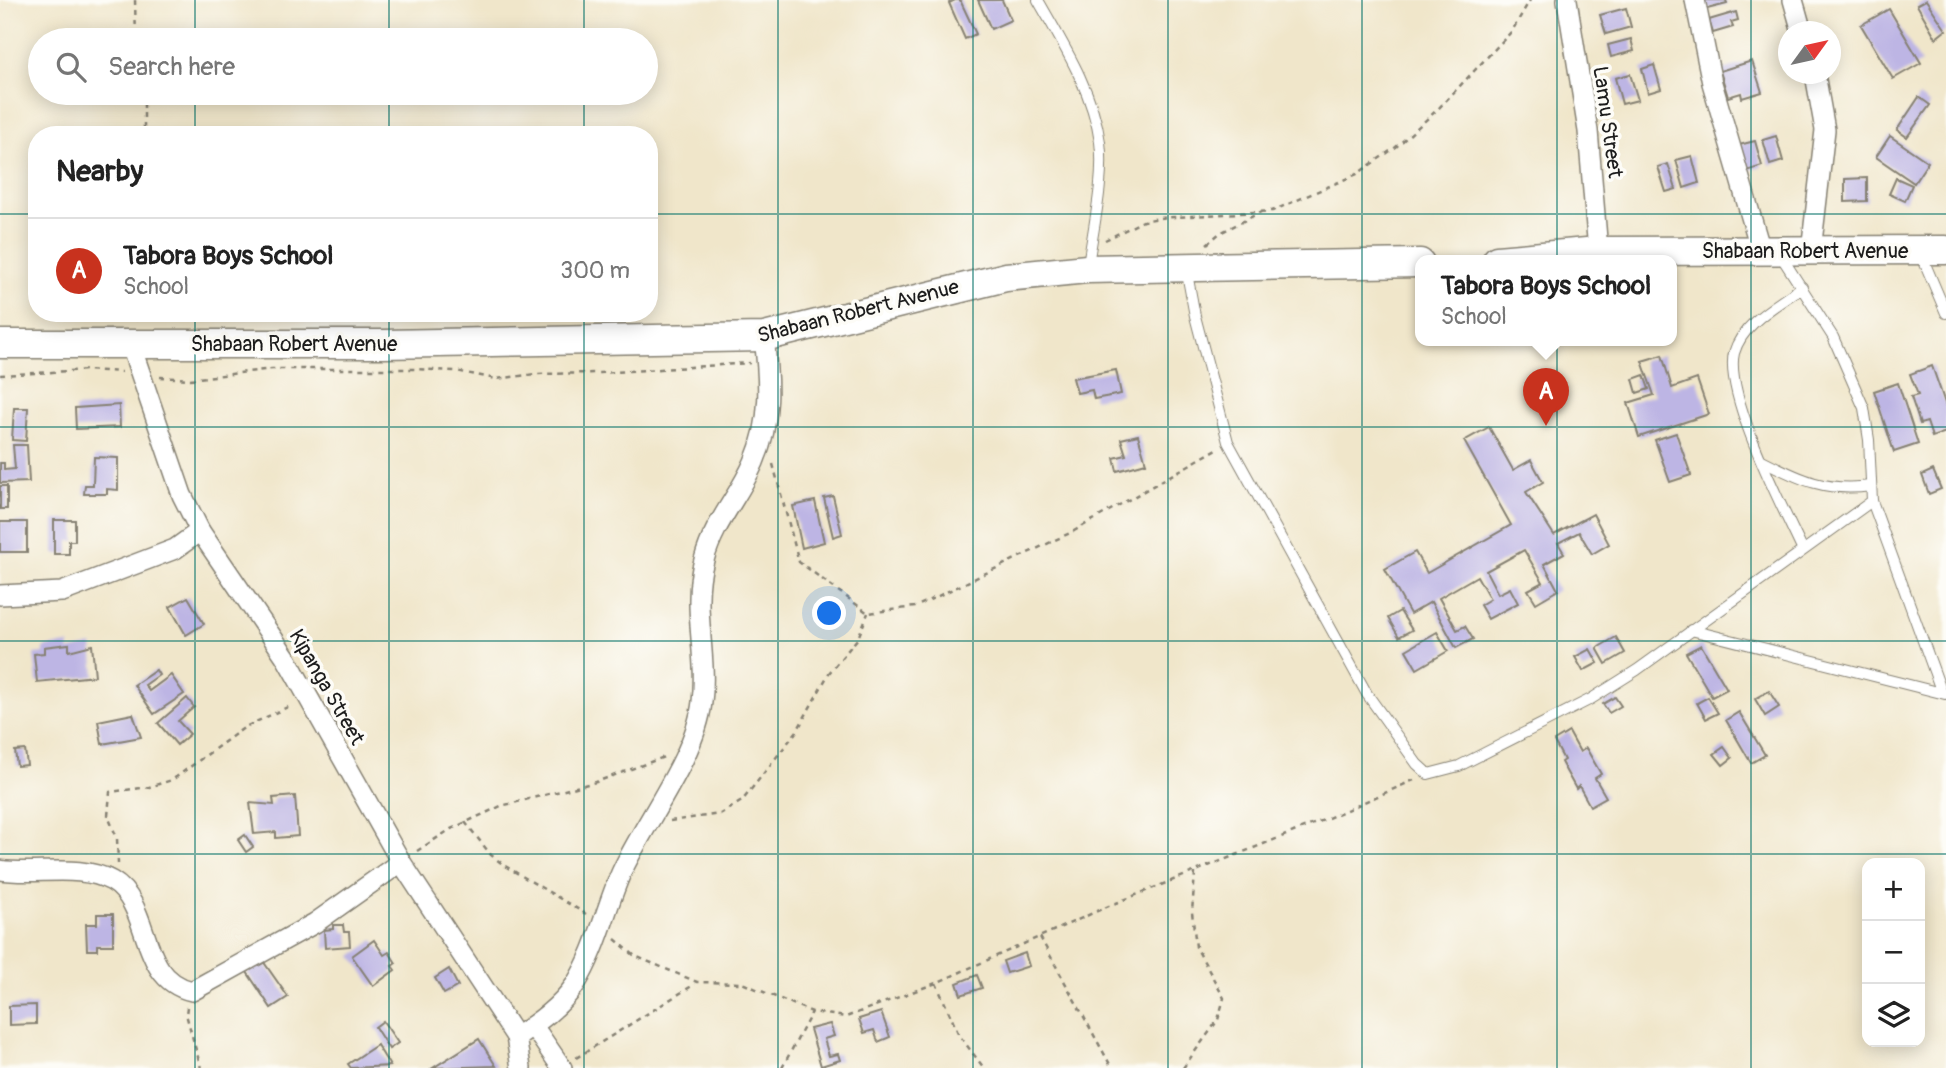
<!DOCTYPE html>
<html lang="en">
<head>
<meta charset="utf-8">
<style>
  :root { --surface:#fff; --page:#f2f2f2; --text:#222; --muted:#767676; --line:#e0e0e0; --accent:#c8321e }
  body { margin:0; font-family:Pangolin,sans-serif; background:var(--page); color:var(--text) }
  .controls { position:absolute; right:21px; bottom:21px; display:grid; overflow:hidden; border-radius:14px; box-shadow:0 4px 18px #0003 }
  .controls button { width:63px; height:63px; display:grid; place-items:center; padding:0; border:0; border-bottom:2px solid var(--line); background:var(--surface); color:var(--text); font:35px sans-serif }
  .compass { position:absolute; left:1778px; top:21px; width:63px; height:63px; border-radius:50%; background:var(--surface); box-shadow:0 4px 18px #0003; rotate:57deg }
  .you { position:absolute; left:830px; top:614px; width:24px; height:24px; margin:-18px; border:5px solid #fff; border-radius:50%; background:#1a73e8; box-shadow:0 0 0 10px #1a73e833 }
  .badge { display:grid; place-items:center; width:46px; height:46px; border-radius:50%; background:var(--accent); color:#fff; font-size:23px; font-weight:700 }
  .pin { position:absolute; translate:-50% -58px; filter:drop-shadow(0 2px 4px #0008) }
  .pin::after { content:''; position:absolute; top:37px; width:24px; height:21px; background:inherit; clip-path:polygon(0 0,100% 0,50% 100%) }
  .popup { position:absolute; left:1415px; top:255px; width:262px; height:91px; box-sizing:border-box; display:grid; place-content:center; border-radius:14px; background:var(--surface); filter:drop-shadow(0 2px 5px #0005); font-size:23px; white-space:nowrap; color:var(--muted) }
  .popup b { font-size:26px; color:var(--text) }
  .popup::after { content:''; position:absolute; left:50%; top:100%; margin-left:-14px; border:14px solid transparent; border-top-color:var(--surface) }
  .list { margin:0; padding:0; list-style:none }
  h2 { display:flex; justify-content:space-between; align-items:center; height:91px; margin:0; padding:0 28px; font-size:30px }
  h2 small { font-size:23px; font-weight:400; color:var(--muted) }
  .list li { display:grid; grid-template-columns:46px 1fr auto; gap:21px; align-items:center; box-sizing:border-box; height:105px; padding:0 28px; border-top:2px solid var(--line) }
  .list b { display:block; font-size:26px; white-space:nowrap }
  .list p { margin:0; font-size:23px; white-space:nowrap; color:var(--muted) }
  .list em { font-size:23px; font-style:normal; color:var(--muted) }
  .icon { flex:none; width:38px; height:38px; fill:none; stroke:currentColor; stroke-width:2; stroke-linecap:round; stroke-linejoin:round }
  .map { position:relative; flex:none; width:1946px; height:1068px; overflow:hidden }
  .search { position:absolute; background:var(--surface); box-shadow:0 4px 18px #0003; left:28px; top:28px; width:630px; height:77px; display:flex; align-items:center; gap:18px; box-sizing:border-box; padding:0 24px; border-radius:38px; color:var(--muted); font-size:26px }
  .panel { position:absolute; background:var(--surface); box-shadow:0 4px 18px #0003; left:28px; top:126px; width:630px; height:196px; border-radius:28px }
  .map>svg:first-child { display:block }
  .building { fill:#bdb5e4 }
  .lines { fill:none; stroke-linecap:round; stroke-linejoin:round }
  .lane-casing { stroke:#868173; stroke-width:12 }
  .street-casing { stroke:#868173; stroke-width:22 }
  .secondary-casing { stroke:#868173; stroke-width:31 }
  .path { stroke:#868173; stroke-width:2.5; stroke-dasharray:5 5; stroke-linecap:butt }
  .lane { stroke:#fff; stroke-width:10 }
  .street { stroke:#fff; stroke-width:19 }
  .secondary { stroke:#fff; stroke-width:28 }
  .grid { fill:none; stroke:#0f766e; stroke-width:2; stroke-opacity:0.55 }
  .labels { text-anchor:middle; stroke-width:7; stroke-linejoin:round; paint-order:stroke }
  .street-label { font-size:21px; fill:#1c1c1c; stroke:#fdfcf7 }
</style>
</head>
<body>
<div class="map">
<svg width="1946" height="1068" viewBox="0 0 1946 1068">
  <rect width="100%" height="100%" fill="#fdfcf7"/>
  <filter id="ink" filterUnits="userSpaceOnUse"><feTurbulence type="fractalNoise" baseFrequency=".0143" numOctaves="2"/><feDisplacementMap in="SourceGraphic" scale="14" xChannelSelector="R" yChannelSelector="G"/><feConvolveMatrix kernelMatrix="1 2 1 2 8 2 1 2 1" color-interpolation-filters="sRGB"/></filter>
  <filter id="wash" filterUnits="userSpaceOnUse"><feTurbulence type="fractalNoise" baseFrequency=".00686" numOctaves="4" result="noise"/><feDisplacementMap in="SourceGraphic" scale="28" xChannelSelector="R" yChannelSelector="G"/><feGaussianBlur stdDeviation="1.57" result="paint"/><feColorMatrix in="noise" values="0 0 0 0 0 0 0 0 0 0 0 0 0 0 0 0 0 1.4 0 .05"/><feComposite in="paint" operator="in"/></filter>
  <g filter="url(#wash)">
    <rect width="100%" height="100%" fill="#f0e6ca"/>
    <g id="blocks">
      <!-- building -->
      <g class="building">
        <polygon points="955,0 960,0 976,34 965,39 949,3"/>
        <polygon points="978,0 1002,0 1011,20 991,29"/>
        <polygon points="1700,0 1726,0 1727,4 1703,10"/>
        <polygon points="1926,0 1946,30 1936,38 1917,5"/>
        <polygon points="1626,8 1631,27 1606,34 1600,15"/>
        <polygon points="1889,9 1921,63 1893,79 1861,25"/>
        <polygon points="1736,12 1738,20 1731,22 1733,27 1713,33 1709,20"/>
        <polygon points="1631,39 1634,51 1611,57 1608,45"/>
        <polygon points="1752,61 1762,92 1742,98 1741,93 1728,97 1720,71"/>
        <polygon points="1654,65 1661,89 1648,93 1642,69"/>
        <polygon points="1630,74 1638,100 1622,104 1615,78"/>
        <polygon points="1919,97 1930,105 1907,137 1897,130"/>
        <polygon points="1776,136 1783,161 1770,165 1763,140"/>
        <polygon points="1890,136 1928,162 1914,183 1876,157"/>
        <polygon points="1755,141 1762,166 1747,171 1739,145"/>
        <polygon points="1692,156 1699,183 1684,188 1676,160"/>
        <polygon points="1668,164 1676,189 1666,192 1658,167"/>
        <polygon points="1867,178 1867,201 1845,202 1845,179"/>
        <polygon points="1896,178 1912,185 1905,201 1889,194"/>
        <polygon points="1662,355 1672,388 1697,379 1709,414 1639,437 1628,403 1654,395 1642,361"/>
        <polygon points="1932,366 1946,406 1946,432 1932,437 1927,422 1920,424 1911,397 1918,395 1910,374"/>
        <polygon points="1116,370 1121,394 1094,399 1092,390 1077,393 1073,378"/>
        <polygon points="1644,375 1649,389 1637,393 1633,379"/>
        <polygon points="1898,383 1918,444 1894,452 1874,391"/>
        <polygon points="119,405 120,427 76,429 75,408"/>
        <polygon points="14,408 28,408 26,441 12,440"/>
        <polygon points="1489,427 1513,470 1531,460 1543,482 1526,492 1554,535 1593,514 1609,544 1592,554 1579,532 1558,543 1564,553 1544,564 1558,590 1536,603 1528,590 1543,582 1524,550 1486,571 1498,594 1510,588 1518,603 1488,619 1480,605 1490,599 1477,576 1439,598 1457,630 1465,626 1473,639 1456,648 1431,602 1410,614 1385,569 1415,552 1427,573 1511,525 1464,441"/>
        <polygon points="1676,433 1691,475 1670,482 1655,440"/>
        <polygon points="1138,435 1146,463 1117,471 1114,458 1126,455 1121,439"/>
        <polygon points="13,445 27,445 29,482 0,483 0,463 4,463 4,470 15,469"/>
        <polygon points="94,457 118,458 118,490 107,489 107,494 84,494 85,485 93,485"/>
        <polygon points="1933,470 1941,489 1929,494 1922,475"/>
        <rect x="0" y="486" width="7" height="23"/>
        <polygon points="833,496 842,534 833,537 824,498"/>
        <polygon points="815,501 824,542 802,548 793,506"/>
        <polygon points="54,520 75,520 75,541 69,541 69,554 54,554"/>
        <rect x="0" y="522" width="27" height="30"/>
        <polygon points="188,597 204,624 186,635 170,607"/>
        <polygon points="1400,611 1412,630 1399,637 1388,618"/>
        <polygon points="1437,632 1448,651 1417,669 1406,650"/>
        <polygon points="1616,637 1625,653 1606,664 1597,648"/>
        <polygon points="69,644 69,651 92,645 95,676 37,682 34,654 44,653 44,647"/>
        <polygon points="1701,645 1727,689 1712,697 1686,653"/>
        <polygon points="1590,649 1598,663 1583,671 1575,657"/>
        <polygon points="156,670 159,675 145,685 149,691 171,675 184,694 154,714 134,685"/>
        <polygon points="1769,691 1779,707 1765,716 1755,699"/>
        <polygon points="1615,697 1621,706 1609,713 1603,704"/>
        <polygon points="1708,697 1718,713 1706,719 1697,703"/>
        <polygon points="187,698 194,707 178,721 190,734 177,745 158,723"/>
        <polygon points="1739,712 1765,755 1751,763 1726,720"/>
        <polygon points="133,714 141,737 102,744 98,721"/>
        <polygon points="1569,732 1580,752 1586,748 1601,774 1595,778 1606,797 1590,806 1579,786 1576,789 1561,762 1564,760 1554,741"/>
        <polygon points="1724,747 1732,758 1723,765 1714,754"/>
        <polygon points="25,750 27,765 17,766 15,751"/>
        <polygon points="295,796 298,836 276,838 276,832 254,834 250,803 274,805 273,798"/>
        <polygon points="245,835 253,847 246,852 238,840"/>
        <polygon points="97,914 113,914 113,945 97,945 97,950 87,950 86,924 97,924"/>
        <polygon points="333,925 343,925 344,932 349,932 350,946 325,948 324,930 333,929"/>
        <polygon points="374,940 384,955 389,952 396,963 392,966 395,970 373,986 352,956"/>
        <polygon points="1025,953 1029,966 1007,973 1003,961"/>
        <polygon points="263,961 288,997 271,1008 247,972"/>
        <polygon points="449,969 458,986 444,994 435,978"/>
        <polygon points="977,975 982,988 961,995 957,983"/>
        <polygon points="36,1005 36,1024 9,1025 9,1006"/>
        <polygon points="881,1012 890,1037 878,1042 874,1030 864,1033 859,1019"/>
        <polygon points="383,1021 398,1043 389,1049 375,1027"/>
        <polygon points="830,1024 834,1036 824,1039 829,1056 838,1054 840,1060 821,1066 810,1029"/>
        <polygon points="479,1039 496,1066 433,1068"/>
        <polygon points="377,1045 390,1066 351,1068 348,1064"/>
      </g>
    </g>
  </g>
  <g filter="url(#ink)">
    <use href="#blocks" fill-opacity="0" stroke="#868173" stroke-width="2"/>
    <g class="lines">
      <defs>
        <g id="lane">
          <path d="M1038,0C1063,44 1093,91 1100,142C1105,178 1093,229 1088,265"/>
          <polyline points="1920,252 1946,313"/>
          <polyline points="1781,256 1833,337 1864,408 1869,440 1872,501 1942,693"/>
          <polyline points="1186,268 1195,316 1228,442 1367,694 1417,764 1428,774 1459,766 1591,699 1637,670 1872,501"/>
          <path d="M1802,287C1778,305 1743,322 1734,353C1724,395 1783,508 1802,549"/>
          <path d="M1762,460C1801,480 1826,492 1871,486"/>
          <polyline points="1691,630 1945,694"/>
        </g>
        <g id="street">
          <polyline points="1567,0 1588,131 1598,251"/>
          <polyline points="1695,0 1712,83 1761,251"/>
          <polyline points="1793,0 1802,32"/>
          <polyline points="1811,251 1825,130 1815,74"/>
          <polyline points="131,346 182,495 200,531 285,656 401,862 516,1037 521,1068"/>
          <polyline points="0,595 62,592 175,549 200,531"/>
          <path d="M0,870C35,876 80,863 112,881C153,905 137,979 192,991L315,923L401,862"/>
          <polyline points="533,1026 562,1068"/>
          <path d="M516,1037C537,1023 560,1007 575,985C597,950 605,910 621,873C645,821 696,756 702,702C708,654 691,607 704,560C714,522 739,497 754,462C772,421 769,380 764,337"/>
        </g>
        <g id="secondary">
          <polyline points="1497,260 1598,251 1946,250"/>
          <polyline points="0,344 384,344 764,337 1006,277 1087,269 1420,263"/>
        </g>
      </defs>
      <!-- lane casing -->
      <use href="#lane" class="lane-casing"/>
      <!-- street casing -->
      <use href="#street" class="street-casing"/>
      <!-- secondary casing -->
      <use href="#secondary" class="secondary-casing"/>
      <!-- path -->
      <g class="path">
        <polyline points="135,0 136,40"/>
        <polyline points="144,93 144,135"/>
        <polyline points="1105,240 1143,221 1159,218 1272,211 1357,174 1396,147 1438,109 1512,31 1530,0"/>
        <polyline points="1207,244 1220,233 1261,212"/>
        <polyline points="135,321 136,313"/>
        <polyline points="0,375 87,370 122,372"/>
        <polyline points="160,377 190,379 272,369 412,369 456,371 496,379 535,374 600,373 750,363"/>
        <polyline points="773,464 799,562 868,613 915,607 1074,531 1217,449"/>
        <polyline points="670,821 720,814 742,801 797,731 829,673 858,638 868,613"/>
        <polyline points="465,822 491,855 505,866 586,914"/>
        <polyline points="417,851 451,829 501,806 596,782 664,757"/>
        <polyline points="118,864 117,838 108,816 110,792 149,787 172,780 245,727 292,705"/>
        <polyline points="1040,937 1112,1068"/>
        <polyline points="615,939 635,956 697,982 742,983 812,1012 846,1017 936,983 1111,905 1326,819 1414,780"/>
        <polyline points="936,983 959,1035 984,1068"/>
        <polyline points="187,1007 186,1014 201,1068"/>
        <polyline points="576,1058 695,984"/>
        <polyline points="782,1068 812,1012"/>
        <polyline points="1183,1068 1218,1020 1224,998 1196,947 1192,912 1195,873"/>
      </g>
      <!-- lane -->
      <use href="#lane" class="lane"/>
      <!-- street -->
      <use href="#street" class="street"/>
      <!-- secondary -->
      <use href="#secondary" class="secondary"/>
    </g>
  </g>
  <!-- grid -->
  <path class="grid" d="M195,0V40M389,0V40M584,0V40M778,0V1068M973,0V1068M1168,0V1068M1362,0V1068M1557,0V1068M1751,0V1068M195,93V135M389,93V135M584,93V135M0,214H37M649,214H1946M195,313V1068M389,313V1068M584,313V1068M0,427H1946M0,641H1946M0,854H1946"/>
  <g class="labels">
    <!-- street labels -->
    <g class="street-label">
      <text transform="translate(1608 122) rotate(82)" y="7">Lamu Street</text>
      <text x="1805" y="258">Shabaan Robert Avenue</text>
      <text transform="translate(858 311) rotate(-14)" y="7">Shabaan Robert Avenue</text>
      <text x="294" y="351">Shabaan Robert Avenue</text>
      <text transform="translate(327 687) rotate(60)" y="7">Kipanga Street</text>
    </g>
  </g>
</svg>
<div class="controls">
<button>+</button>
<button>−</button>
<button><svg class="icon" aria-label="layers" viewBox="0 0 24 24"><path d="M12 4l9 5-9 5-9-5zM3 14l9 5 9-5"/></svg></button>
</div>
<svg class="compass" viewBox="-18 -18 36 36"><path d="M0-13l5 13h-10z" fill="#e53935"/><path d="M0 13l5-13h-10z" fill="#767676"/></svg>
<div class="you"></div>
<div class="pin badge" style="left:1546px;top:426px">A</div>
<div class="popup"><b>Tabora Boys School</b>School</div>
<div class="search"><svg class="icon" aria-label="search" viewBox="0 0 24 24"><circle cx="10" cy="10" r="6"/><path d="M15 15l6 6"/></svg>Search here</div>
<section class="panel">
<h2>Nearby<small></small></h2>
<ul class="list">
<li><span class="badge">A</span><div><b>Tabora Boys School</b><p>School</p></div><em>300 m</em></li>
</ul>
</section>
</div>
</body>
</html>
